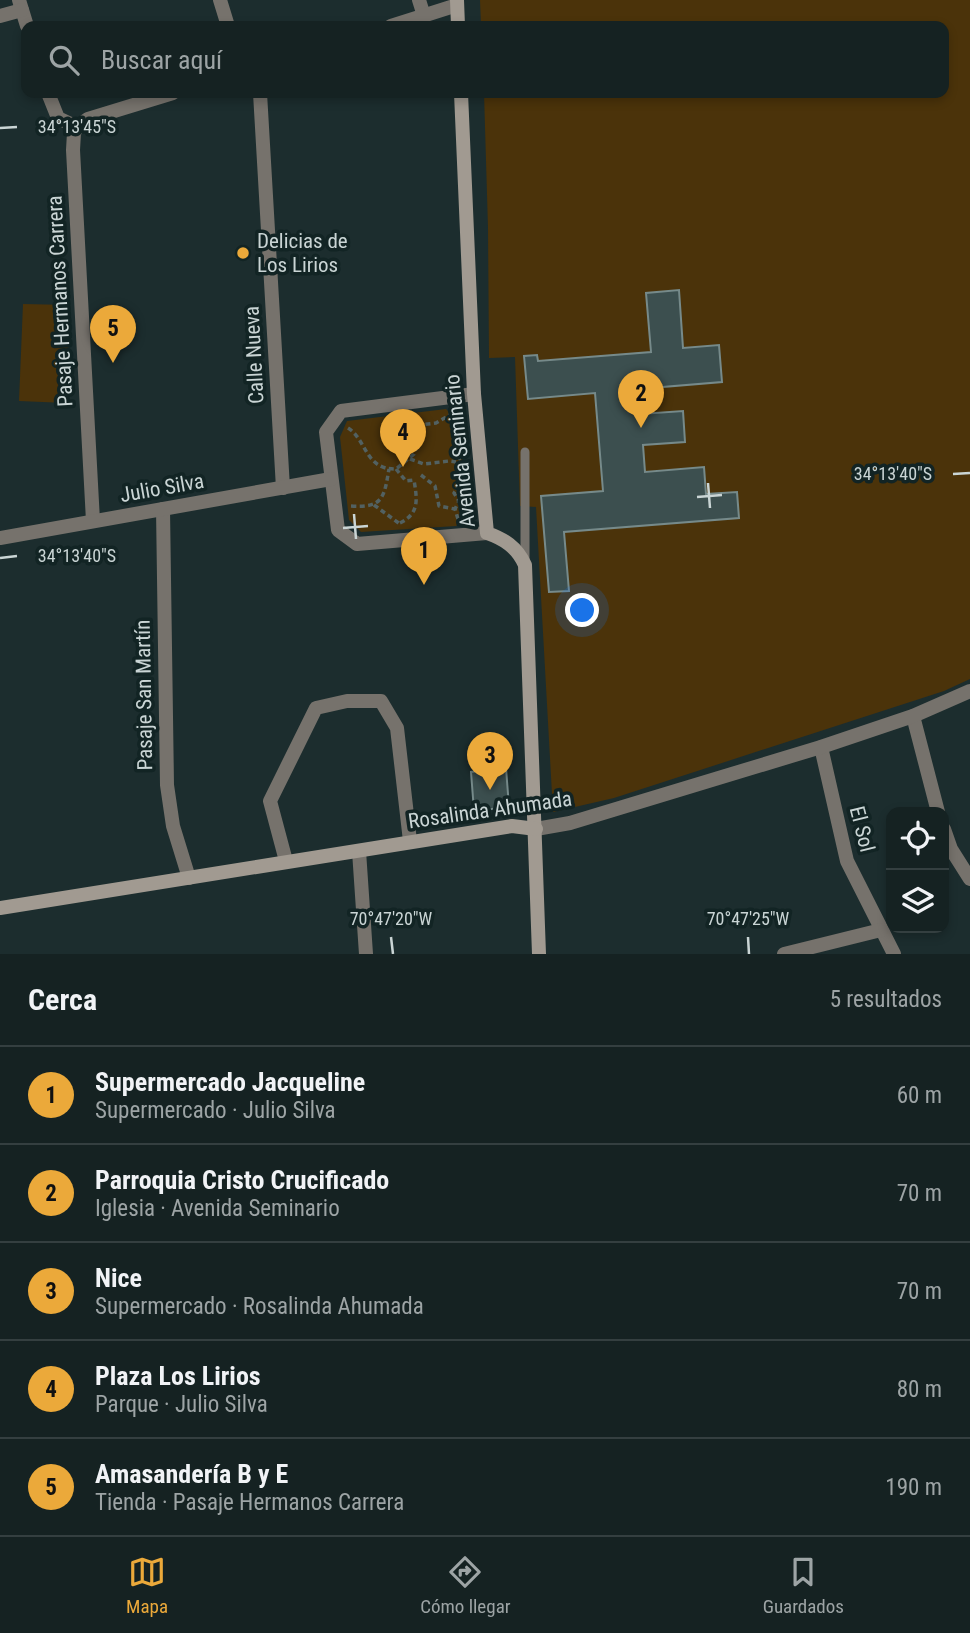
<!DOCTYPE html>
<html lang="es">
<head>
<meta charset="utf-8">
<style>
  :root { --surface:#152222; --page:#1e2a2a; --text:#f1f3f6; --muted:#9da4a5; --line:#343f40; --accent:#eba93a }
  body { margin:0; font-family:"Roboto Condensed",sans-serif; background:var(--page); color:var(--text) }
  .controls { position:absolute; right:21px; bottom:21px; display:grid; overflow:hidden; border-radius:14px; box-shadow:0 4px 10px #0003 }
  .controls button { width:63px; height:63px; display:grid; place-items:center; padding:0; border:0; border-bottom:2px solid var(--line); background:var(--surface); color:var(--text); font:35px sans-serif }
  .you { position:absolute; left:583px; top:611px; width:24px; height:24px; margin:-18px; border:5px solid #fff; border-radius:50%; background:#1a73e8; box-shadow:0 0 0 10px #1a73e833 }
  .badge { display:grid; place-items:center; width:46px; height:46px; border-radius:50%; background:var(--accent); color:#111; font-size:23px; font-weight:700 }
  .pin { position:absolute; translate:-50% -58px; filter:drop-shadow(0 2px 4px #0008) }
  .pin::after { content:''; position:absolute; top:37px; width:24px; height:21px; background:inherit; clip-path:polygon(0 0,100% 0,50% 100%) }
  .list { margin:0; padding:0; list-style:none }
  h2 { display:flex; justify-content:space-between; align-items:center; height:91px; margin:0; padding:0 28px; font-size:30px }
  h2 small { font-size:23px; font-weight:400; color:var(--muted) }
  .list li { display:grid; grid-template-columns:46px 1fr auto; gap:21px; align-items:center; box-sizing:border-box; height:98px; padding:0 28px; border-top:2px solid var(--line) }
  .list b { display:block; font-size:26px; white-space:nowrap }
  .list p { margin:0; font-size:23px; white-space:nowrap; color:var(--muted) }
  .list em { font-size:23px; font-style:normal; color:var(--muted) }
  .icon { flex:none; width:38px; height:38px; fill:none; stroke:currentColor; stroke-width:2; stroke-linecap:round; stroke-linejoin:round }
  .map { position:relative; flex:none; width:970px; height:954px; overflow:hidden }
  .search { position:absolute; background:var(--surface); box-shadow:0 4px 10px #0003; left:21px; right:21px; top:21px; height:77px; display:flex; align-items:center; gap:18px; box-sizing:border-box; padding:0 24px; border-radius:14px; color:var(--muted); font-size:26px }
  .sheet { height:581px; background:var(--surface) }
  nav { display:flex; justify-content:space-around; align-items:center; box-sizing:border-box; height:98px; border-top:2px solid var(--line); background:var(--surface); font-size:19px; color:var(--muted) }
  nav a { display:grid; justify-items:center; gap:4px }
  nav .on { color:var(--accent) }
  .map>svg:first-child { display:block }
  .green { fill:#4b330a }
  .building { fill:#3c4f4f; stroke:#768a8a; stroke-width:2 }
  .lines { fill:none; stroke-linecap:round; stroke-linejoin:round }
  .path { stroke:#526161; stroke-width:3.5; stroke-dasharray:5 3.5; stroke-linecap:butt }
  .lane { stroke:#76726c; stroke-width:9 }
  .street { stroke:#76726c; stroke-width:14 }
  .secondary { stroke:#a19a91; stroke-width:14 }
  .ticks { fill:none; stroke:#cad5d5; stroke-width:2.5 }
  .poi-dot { fill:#eba93a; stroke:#122424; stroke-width:2.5 }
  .labels { text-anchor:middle; stroke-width:7; stroke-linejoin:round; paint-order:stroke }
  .poi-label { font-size:21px; fill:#cad5d5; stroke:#122424; text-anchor:start }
  .street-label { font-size:21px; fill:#cad5d5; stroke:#122424 }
  .ticks-label { font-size:18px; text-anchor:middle; fill:#cad5d5; stroke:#122424; stroke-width:7; stroke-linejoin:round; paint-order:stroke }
</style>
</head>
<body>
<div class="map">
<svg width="970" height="954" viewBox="0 0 970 954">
  <rect width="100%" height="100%" fill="#1c2d2e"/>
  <!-- green -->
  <g class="green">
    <polygon points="480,0 970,0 970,679 944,691 614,798 553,812 536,507 520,506 515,357 489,358 488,228 484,93 944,93 944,26 481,26"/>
    <polygon points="23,304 70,305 66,403 19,401"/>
    <polygon points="446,409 459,422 467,516 456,526 361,532 349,520 340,437 347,421"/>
  </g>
  <!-- building -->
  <g class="building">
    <polygon points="679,290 683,348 719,345 722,382 639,389 641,414 683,411 685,442 643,445 645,472 704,467 706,494 737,492 739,518 564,532 569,591 549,592 541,496 603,491 595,393 528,399 524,356 537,355 538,361 651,352 646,293"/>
    <polygon points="506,768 509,807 474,811 471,772"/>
  </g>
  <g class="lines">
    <!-- path -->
    <g class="path">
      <path d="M348,428C367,440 365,470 396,469L414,454L416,449L408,431L410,426L436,423L453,413"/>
      <polyline points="410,459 424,464 449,461 456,462"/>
      <polyline points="396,469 406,481 414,480"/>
      <polyline points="421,475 435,486 439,506 455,509"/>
      <polyline points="374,505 400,524"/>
      <path d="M351,506C383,508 384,498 389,469"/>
      <polyline points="458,519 455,509 459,501 454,493 464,479 456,462 463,455"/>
      <path d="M400,523C420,513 417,499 414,480"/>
    </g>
    <!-- lane -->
    <polyline class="lane" points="525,452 525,562"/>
    <!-- street -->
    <g class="street">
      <polyline points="19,0 27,26"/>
      <polyline points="220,0 228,26"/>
      <polyline points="419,0 424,16"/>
      <polyline points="0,16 22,10"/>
      <polyline points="391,26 457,5"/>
      <polyline points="48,93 58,118 77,127"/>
      <polyline points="260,93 283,488"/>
      <polyline points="77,127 74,133 73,150 93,521"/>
      <polyline points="77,127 88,119 173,93"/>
      <polyline points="474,394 341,411 326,432 338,530 357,544 487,533"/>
      <polyline points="163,509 167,785 173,826 189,878"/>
      <polyline points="0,538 331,479"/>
      <polyline points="913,716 938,812"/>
      <polyline points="821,747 847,861 894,954"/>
      <polyline points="536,829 570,823 821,747 913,716 970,691"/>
      <polyline points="944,829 951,849 970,879"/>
      <polyline points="359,851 366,954"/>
      <polyline points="286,861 270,801 316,708 347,701 381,701 397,728 410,841"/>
      <polyline points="784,954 881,930"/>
    </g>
    <!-- secondary -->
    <g class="secondary">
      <polyline points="457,0 458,26"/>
      <path d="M461,93L474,394L487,533C504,539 517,547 525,565L539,954"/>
      <polyline points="0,908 512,826 536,829"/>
    </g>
  </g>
  <!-- ticks -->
  <path class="ticks" d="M0,128L17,127M953,474L970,473M708,483L710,508M697,497L722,495M354,514L356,539M343,528L368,526M0,558L17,556M391,937L393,954M748,937L749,954"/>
  <!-- markers -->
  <circle class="poi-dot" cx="243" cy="253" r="7"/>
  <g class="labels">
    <!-- poi labels -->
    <g class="poi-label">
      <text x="257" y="248">Delicias de<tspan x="257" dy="24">Los Lirios</tspan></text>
    </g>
    <!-- street labels -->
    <g class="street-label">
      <text transform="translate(60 301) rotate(-93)" y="7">Pasaje Hermanos Carrera</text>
      <text transform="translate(254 355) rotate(-93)" y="7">Calle Nueva</text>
      <text transform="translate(460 451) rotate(-96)" y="7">Avenida Seminario</text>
      <text transform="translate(162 488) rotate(-10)" y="7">Julio Silva</text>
      <text transform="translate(144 695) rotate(-91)" y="7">Pasaje San Martín</text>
      <text transform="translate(490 810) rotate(-8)" y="7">Rosalinda Ahumada</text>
      <text transform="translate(862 829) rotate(76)" y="7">El Sol</text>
    </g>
  </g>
  <g class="ticks-label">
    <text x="77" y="133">34°13'45"S</text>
    <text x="893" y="480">34°13'40"S</text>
    <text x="77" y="562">34°13'40"S</text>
    <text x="391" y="925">70°47'20"W</text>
    <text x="748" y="925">70°47'25"W</text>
  </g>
</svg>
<div class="controls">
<button><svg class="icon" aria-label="locate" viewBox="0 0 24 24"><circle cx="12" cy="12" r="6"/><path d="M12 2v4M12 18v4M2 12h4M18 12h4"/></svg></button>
<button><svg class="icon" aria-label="layers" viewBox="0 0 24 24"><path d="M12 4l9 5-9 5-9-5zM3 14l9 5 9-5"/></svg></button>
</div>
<div class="you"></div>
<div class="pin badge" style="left:424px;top:585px">1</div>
<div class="pin badge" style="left:641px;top:428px">2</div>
<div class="pin badge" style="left:490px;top:790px">3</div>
<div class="pin badge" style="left:403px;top:467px">4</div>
<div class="pin badge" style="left:113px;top:363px">5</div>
<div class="search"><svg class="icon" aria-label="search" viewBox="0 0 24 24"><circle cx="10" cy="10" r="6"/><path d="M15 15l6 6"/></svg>Buscar aquí</div>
</div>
<section class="sheet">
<h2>Cerca<small>5 resultados</small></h2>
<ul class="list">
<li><span class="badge">1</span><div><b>Supermercado Jacqueline</b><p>Supermercado · Julio Silva</p></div><em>60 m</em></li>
<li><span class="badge">2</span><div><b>Parroquia Cristo Crucificado</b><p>Iglesia · Avenida Seminario</p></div><em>70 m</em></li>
<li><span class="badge">3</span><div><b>Nice</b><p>Supermercado · Rosalinda Ahumada</p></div><em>70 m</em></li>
<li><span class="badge">4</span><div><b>Plaza Los Lirios</b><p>Parque · Julio Silva</p></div><em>80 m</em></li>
<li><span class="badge">5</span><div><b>Amasandería B y E</b><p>Tienda · Pasaje Hermanos Carrera</p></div><em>190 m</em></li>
</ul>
</section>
<nav>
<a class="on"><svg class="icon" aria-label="map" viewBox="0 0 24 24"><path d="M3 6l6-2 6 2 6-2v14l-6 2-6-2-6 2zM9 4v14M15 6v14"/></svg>Mapa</a>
<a><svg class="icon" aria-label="directions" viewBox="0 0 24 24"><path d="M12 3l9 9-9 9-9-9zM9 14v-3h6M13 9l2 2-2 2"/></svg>Cómo llegar</a>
<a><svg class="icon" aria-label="saved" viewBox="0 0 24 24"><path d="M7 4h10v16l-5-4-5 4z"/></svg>Guardados</a>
</nav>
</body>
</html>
